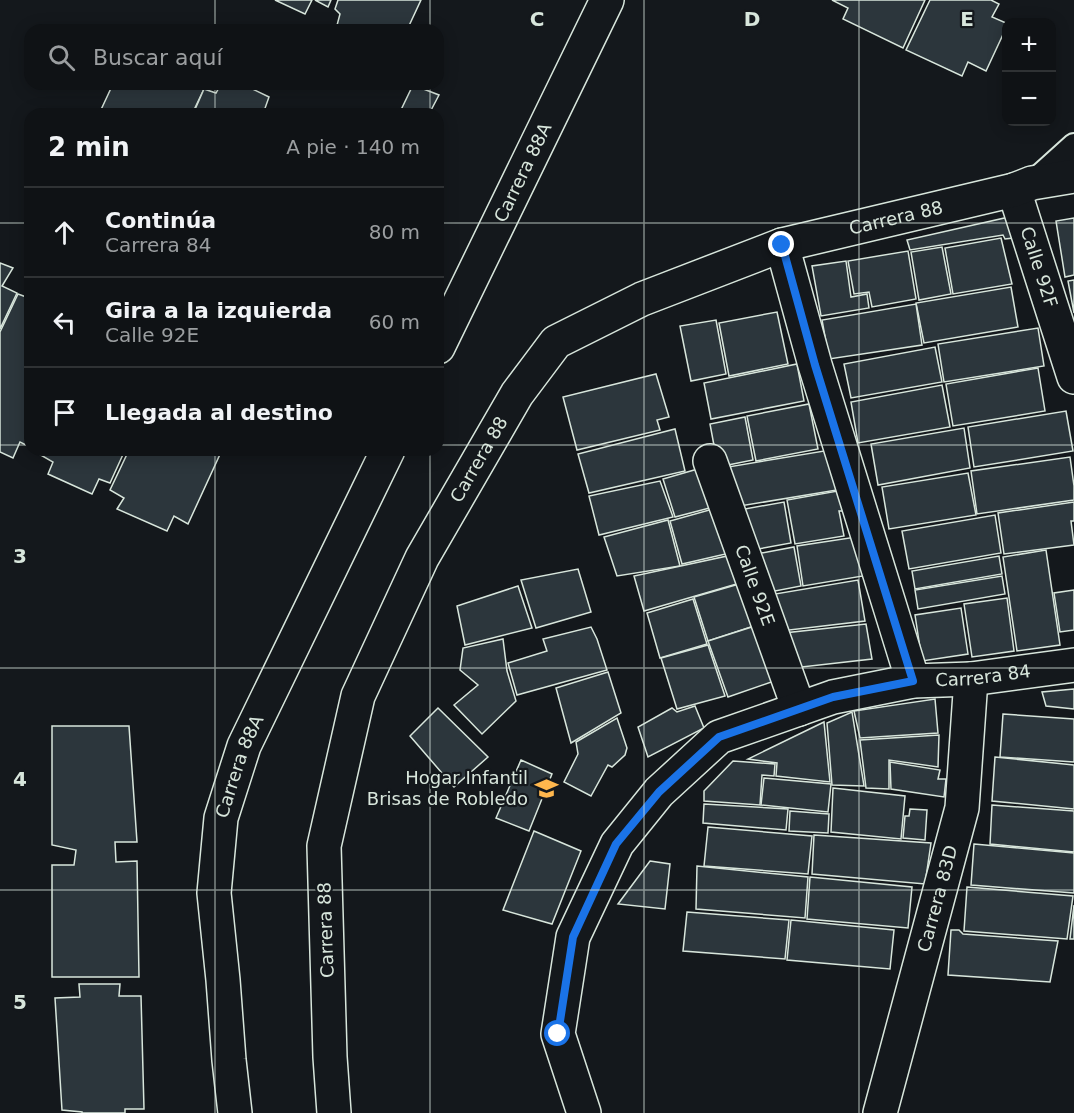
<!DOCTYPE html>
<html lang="es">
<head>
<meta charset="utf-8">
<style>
  :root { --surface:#0f1215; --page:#1d2022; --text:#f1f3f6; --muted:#9b9ea0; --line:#2f3234 }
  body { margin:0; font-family:"DejaVu Sans",sans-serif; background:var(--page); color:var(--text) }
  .controls { position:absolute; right:18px; top:18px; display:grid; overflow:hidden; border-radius:12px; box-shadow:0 3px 15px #0003 }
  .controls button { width:54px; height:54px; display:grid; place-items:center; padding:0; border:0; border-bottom:2px solid var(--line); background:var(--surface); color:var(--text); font:30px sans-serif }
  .stop { position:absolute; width:18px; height:18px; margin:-14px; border:4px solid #1a73e8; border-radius:50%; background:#fff }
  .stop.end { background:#1a73e8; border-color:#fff; box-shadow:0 2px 6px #0008 }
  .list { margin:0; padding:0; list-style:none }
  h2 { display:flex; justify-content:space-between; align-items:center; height:78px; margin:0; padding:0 24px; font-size:26px }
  h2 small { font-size:20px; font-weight:400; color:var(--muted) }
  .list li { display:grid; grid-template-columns:39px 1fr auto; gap:18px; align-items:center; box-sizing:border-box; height:90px; padding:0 24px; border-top:2px solid var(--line) }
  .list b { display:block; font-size:22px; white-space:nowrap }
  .list p { margin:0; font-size:20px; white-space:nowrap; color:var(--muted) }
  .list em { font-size:20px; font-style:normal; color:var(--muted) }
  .icon { flex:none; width:33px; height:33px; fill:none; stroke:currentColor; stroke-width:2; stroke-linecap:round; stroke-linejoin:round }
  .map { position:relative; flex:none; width:1074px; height:1113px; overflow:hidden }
  .search { position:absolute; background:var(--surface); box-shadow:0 3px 15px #0003; left:24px; top:24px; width:420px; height:66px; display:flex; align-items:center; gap:15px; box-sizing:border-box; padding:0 21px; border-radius:18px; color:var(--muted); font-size:22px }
  .panel { position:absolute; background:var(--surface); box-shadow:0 3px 15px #0003; left:24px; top:108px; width:420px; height:348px; border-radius:18px }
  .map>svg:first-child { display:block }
  .building { fill:#2c363c; stroke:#d8e6dc; stroke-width:1.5 }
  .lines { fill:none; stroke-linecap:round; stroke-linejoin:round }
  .lane-casing { stroke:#d8e6dc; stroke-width:26 }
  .street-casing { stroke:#d8e6dc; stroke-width:36 }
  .secondary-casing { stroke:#d8e6dc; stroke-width:36 }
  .lane { stroke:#14181c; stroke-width:22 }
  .street { stroke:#14181c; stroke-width:33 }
  .secondary { stroke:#14181c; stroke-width:33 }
  .route { stroke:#1a73e8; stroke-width:8 }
  .grid { fill:none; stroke:#d8e6dc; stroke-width:1.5; stroke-opacity:0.55 }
  .labels { text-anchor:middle; stroke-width:4.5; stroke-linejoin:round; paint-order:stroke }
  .street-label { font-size:18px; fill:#d8e6dc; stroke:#14181c }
  .poi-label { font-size:18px; fill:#d8e6dc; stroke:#14181c; text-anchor:end }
  .grid-label { font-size:20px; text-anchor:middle; font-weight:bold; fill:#d8e6dc; stroke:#14181c; stroke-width:4.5; stroke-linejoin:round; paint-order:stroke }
</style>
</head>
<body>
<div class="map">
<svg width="1074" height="1113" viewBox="0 0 1074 1113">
  <rect width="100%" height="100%" fill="#14181c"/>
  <!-- building -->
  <g class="building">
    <polygon points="275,0 312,0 305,14"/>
    <polygon points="315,0 331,0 328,7"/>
    <polygon points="338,0 421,0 407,30 339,30 336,29 340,14 335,9"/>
    <polygon points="832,0 925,0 903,48 843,19 848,8"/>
    <polygon points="930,0 991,0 999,4 992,17 1006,23 1006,28 986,71 968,62 962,76 906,50"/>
    <polygon points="113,84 194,84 204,89 192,114 99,114"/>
    <polygon points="221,84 242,84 269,97 263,114 193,114 204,89 216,93"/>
    <polygon points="413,85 439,95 429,114 399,114"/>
    <polygon points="1009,217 1013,238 1005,239 1003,235 910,250 907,240"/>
    <polygon points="1074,218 1074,275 1065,277 1056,221"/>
    <polygon points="1001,238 1012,284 953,294 945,248"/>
    <polygon points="942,247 951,294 919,300 911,252"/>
    <polygon points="908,251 916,299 872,307 869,292 854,294 848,261"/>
    <polygon points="846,261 851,297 867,294 869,308 821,316 812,266"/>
    <polygon points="0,263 13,268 2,286 17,293 0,329"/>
    <polygon points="1074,280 1074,313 1068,281"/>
    <polygon points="1011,287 1018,327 924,343 916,303"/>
    <polygon points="18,294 29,298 30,296 30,447 20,442 13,458 0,452 0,332"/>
    <polygon points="916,304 922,345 829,359 822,320"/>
    <polygon points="777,312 788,364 729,376 719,323"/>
    <polygon points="716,320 726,374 691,381 680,326"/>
    <polygon points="1038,328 1044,366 944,382 938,344"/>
    <polygon points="935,347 942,382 851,398 844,364"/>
    <polygon points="797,364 804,401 711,419 704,383"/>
    <polygon points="1038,368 1045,411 953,426 946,384"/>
    <polygon points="656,374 669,417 657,420 660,430 577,450 563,397"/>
    <polygon points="942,385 950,427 858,443 851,402"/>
    <polygon points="809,404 818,449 756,461 747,416"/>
    <polygon points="1066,411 1073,451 974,467 968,427"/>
    <polygon points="745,417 753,460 718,467 710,424"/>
    <polygon points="964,428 970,468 878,485 871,444"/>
    <polygon points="675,429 685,471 589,493 578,454"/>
    <polygon points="42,450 125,450 110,483 99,479 92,494 48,474 53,462 39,454"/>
    <polygon points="129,450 222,450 188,524 174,516 167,531 117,509 124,498 110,490"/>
    <polygon points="830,450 837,490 734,507 728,467"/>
    <polygon points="1070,457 1074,486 1074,500 977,514 971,471"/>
    <polygon points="708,466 721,505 675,517 663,479"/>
    <polygon points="968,473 976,515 889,529 882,487"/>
    <polygon points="660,481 673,517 599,535 589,496"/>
    <polygon points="843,490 847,511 839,511 844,536 795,544 787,500"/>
    <polygon points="784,502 791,543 747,551 739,510"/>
    <polygon points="1074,502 1074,521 1071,521 1074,545 1004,554 998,513"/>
    <polygon points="720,507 730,553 682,564 670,521"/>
    <polygon points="995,515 1001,553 909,569 902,531"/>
    <polygon points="668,520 680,566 617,576 604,537"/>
    <polygon points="856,537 863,576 803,586 797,546"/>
    <polygon points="794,547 801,586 759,594 751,555"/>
    <polygon points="1046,550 1060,645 1017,651 1003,557"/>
    <polygon points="732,555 740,583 644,611 634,576"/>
    <polygon points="999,556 1002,574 915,589 912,571"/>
    <polygon points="578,569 591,612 536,628 521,580"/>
    <polygon points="1002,576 1005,594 918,609 915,590"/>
    <polygon points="858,580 865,621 781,631 769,595"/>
    <polygon points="739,584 754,626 708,641 694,597"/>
    <polygon points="518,586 532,628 465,645 457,606"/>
    <polygon points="1074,590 1074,630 1060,632 1054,593"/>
    <polygon points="1007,598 1014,651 972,657 964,604"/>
    <polygon points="693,599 707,644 660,658 647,613"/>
    <polygon points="961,608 968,654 922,661 915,615"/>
    <polygon points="866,624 872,659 793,668 784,633"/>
    <polygon points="758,625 777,680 728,697 708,641"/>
    <polygon points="591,627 597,639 607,670 517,695 508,663 547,651 543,639"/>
    <polygon points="503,639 507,671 516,701 482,734 454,705 478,685 460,670 463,648"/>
    <polygon points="708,645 725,696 677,709 661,658"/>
    <polygon points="608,672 621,713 571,743 556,688"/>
    <polygon points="1074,689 1074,709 1046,706 1042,692"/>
    <polygon points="935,699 938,733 860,738 854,711"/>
    <polygon points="695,706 704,728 648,757 638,727 672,708 677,712"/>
    <polygon points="438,708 488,757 454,787 410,736"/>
    <polygon points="852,712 864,786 832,785 827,723"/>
    <polygon points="1003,714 1074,719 1074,762 1000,757"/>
    <polygon points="617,718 627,748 625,755 612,767 608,765 591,796 564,782 578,754 576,742"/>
    <polygon points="824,722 830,782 776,776 777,763 748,759"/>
    <polygon points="52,726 129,726 137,842 115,842 116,862 137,861 139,977 52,977 52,865 74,865 76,850 52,845"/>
    <polygon points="939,735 938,767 889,760 889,789 866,788 860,740"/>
    <polygon points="995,757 1074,765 1074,809 992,801"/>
    <polygon points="521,760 552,774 529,831 496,818"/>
    <polygon points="733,761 775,764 774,776 762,775 760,805 704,801 704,791"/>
    <polygon points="890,762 940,770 938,779 946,779 944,797 891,789"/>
    <polygon points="764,778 831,784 828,812 761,805"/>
    <polygon points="833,788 905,796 901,839 831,832"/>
    <polygon points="704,804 788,809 786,830 703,823"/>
    <polygon points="992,805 1074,811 1074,852 990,844"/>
    <polygon points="910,809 927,810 925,840 903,838 905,816 909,816"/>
    <polygon points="790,811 829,814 828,833 789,831"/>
    <polygon points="708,827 812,836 808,874 704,866"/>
    <polygon points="534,831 581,851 552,924 503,910"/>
    <polygon points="814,835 931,843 925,884 812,874"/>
    <polygon points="974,844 1074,853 1074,893 971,885"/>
    <polygon points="650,861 670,864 665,909 618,904"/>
    <polygon points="697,866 808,877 805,918 696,909"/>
    <polygon points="810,877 912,887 908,928 807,919"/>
    <polygon points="967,887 1073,896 1067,939 964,931"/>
    <polygon points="1074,905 1074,939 1070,939"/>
    <polygon points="687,912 789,920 785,959 683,951"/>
    <polygon points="791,920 894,930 890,969 787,960"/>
    <polygon points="951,930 959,930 963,934 1058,941 1050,982 948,975"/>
    <polygon points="79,984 120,984 119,996 141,996 144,1109 125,1109 125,1113 82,1113 82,1112 62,1110 55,998 80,997"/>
  </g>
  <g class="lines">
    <defs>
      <polyline id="lane" points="1033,182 1074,145"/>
      <g id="street">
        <path id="s1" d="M1014,190L1074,377"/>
        <polyline points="782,245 815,365 913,681"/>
        <path id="s2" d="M438,347L607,0"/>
        <path id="s3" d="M710,461L799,709"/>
        <path id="s4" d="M235,1113L229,1060L223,980L214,893L221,818L244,746L388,450"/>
        <path id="s5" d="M584,1113L558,1034L573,937L617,844L659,792L719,737L833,697L913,681L971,679L1074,665"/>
        <path id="s6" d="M880,1113L962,808L971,679"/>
      </g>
      <g id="secondary">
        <path id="s7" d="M334,1113L330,1057L324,846L358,696L422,558L517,394L556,342L642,299L782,245L1014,190L1032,183L1074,176"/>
      </g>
    </defs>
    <!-- lane casing -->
    <use href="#lane" class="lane-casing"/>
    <!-- street casing -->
    <use href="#street" class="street-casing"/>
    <!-- secondary casing -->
    <use href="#secondary" class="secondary-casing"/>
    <!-- lane -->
    <use href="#lane" class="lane"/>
    <!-- street -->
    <use href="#street" class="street"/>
    <!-- secondary -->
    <use href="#secondary" class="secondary"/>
  </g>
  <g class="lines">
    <!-- route -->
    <polyline class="route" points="558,1034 573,937 616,844 659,792 719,737 833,697 913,681 815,365 782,245"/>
  </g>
  <!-- grid -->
  <path class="grid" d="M215,0V30M430,0V30M644,0V1113M859,0V1113M215,84V114M430,84V114M0,223H30M438,223H1074M0,445H30M438,445H1074M215,450V1113M430,450V1113M0,668H1074M0,890H1074"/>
  <!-- icons -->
  <defs>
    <symbol id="school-bare" viewBox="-9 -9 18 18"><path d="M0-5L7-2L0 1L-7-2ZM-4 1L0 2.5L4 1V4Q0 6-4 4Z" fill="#ffb74d" stroke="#14181c" stroke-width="2.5" paint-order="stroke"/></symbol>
  </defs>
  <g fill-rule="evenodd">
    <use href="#school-bare" x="530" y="772" width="33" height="33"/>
  </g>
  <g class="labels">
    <!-- street labels -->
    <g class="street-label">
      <text dy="6" stroke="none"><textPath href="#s2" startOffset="194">Carrera 88A</textPath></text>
      <text dy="6" stroke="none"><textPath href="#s7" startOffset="1191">Carrera 88</textPath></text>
      <text dy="6" stroke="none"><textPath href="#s1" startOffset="81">Calle 92F</textPath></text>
      <text dy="6" stroke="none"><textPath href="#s7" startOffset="687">Carrera 88</textPath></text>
      <text dy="6" stroke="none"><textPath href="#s3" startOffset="132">Calle 92E</textPath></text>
      <text dy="6" stroke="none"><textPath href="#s5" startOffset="705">Carrera 84</textPath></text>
      <text dy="6" stroke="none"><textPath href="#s4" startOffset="351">Carrera 88A</textPath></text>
      <text dy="6" stroke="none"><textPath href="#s6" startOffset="222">Carrera 83D</textPath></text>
      <text transform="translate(326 930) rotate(-92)" y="6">Carrera 88</text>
    </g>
    <!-- poi labels -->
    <g class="poi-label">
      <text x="528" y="784">Hogar Infantil<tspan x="528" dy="21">Brisas de Robledo</tspan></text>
    </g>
  </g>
  <g class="grid-label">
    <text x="537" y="26">C</text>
    <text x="752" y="26">D</text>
    <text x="967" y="26">E</text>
    <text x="20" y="563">3</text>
    <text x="20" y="786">4</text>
    <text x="20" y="1009">5</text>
  </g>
</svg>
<div class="controls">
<button>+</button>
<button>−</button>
</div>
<div class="stop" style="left:558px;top:1034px"></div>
<div class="stop end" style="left:782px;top:245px"></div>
<div class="search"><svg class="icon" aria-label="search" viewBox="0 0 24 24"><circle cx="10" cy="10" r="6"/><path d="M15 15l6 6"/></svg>Buscar aquí</div>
<section class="panel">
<h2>2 min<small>A pie · 140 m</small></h2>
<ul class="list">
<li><svg class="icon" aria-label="ahead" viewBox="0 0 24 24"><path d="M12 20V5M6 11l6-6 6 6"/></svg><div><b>Continúa</b><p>Carrera 84</p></div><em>80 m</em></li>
<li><svg class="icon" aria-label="left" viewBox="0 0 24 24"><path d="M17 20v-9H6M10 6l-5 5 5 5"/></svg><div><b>Gira a la izquierda</b><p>Calle 92E</p></div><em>60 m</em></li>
<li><svg class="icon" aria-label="arrive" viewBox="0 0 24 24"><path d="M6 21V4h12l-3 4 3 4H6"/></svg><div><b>Llegada al destino</b></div></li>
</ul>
</section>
</div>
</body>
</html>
